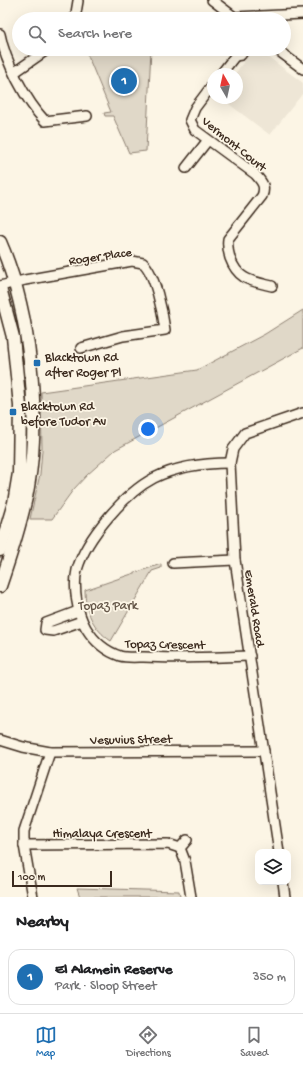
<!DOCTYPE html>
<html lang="en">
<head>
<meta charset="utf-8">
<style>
  :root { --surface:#fff; --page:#f6f6f6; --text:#202124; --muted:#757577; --line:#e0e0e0; --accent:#1f6fb2 }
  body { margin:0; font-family:"Gochi Hand",sans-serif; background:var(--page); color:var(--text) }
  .controls { position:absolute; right:12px; bottom:12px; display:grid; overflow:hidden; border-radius:8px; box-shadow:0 4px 16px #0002 }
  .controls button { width:36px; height:36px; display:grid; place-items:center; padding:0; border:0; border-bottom:1px solid var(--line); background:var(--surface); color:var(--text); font:20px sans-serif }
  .compass { position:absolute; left:207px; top:68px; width:36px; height:36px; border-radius:50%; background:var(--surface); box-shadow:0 4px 16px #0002; rotate:351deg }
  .scale { position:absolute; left:12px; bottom:10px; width:100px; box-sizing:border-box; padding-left:4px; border:2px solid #3b2a1e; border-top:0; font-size:11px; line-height:14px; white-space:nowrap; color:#3b2a1e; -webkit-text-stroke:3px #fcf5e5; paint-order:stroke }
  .you { position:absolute; left:148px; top:429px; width:14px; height:14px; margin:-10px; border:3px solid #fff; border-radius:50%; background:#1a73e8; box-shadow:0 0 0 6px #1a73e833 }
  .badge { display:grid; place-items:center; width:26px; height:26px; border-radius:50%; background:var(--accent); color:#fff; font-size:13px; font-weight:700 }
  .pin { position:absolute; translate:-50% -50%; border:2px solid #fff; box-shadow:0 1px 4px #0006 }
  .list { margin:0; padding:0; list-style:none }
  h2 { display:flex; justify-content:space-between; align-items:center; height:52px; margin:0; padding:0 16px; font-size:17px }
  h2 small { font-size:13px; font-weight:400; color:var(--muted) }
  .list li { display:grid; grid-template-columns:26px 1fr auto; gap:12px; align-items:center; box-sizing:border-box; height:56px; margin:0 8px 8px; padding:0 8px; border:1px solid var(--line); border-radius:12px }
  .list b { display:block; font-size:15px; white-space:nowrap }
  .list p { margin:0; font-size:13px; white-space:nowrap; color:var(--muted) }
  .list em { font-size:13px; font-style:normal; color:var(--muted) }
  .icon { flex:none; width:22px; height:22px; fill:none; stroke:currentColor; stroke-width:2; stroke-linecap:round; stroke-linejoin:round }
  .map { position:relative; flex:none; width:303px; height:897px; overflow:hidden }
  .search { position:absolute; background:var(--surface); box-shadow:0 4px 16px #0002; left:12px; right:12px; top:12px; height:44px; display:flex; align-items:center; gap:10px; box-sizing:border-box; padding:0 14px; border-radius:22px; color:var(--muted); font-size:15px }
  .sheet { height:116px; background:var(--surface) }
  nav { display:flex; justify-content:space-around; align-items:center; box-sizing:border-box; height:56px; border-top:1px solid var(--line); background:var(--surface); font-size:11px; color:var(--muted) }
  nav a { display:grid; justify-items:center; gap:2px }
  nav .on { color:var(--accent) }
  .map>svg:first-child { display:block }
  .built { fill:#eee6d6 }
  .green { fill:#e0d8c8; stroke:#8e8173 }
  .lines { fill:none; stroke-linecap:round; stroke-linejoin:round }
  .minor-casing { stroke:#3b2a1e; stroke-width:12 }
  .major-casing { stroke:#3b2a1e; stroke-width:15 }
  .minor { stroke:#fcf5e5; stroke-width:9 }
  .major { stroke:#fcf5e5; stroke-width:12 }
  .poi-dot { fill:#1f6fb2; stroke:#fcf5e5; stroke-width:1.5 }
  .labels { text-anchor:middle; stroke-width:3.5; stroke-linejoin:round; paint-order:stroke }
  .street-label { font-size:13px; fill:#3b2a1e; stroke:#fcf5e5 }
  .poi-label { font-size:13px; fill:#3b2a1e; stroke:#fcf5e5; text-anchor:start }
  .park-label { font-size:13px; fill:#645648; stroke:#fcf5e5 }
</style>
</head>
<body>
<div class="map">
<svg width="303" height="897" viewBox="0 0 303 897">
  <rect width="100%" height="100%" fill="#fcf5e5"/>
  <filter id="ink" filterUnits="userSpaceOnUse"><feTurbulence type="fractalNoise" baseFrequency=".025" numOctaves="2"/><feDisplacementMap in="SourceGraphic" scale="8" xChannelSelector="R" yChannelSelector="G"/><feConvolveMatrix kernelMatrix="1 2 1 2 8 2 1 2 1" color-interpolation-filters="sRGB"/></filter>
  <g filter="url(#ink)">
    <!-- built -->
    <polygon class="built" points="252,50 259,50 303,83 303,93 270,135 221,98 237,98 237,74 235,74"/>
    <!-- green -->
    <g class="green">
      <polygon points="85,49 151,49 146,151 129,153 113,116 105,116 104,113 111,112"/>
      <polygon points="303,310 303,348 115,450 87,475 73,490 52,519 30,519 40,474 42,450 41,392 197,370 265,334"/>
      <path d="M161,564V568L152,571L111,641C93,629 85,611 85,590Z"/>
      <polygon points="77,888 179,891 180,897 80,897"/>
    </g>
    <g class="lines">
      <defs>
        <g id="minor">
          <polyline points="212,0 237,19"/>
          <polyline points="235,17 303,14"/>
          <polyline points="75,19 78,1"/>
          <path d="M0,34C5,61 26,101 45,121L87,116"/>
          <polyline points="276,49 303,69"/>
          <polyline points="235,56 241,55 245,49"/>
          <polyline points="15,72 48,49"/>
          <polyline points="221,74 235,56 237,49"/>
          <path d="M213,84L195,108L190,120L195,130L255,174C262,182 266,186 262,196L228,239C227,246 228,251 230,258C238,280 251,281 272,286"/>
          <polyline points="186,168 208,140"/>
          <path d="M0,286L25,280L132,261L143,263C155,273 163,314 165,330L123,336L81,348"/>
          <path d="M230,463C203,463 178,466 154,478C125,493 86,538 77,570C73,587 77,613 86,628C94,641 105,651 120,656C127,658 137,657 144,657C179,659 215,657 250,656"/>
          <polyline points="173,563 235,560"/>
          <polyline points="78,611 46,623 45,630 53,631 82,621"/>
          <polyline points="0,740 23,747 50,752 264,751"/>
          <polyline points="187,840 180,848 185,861 191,897"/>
          <polyline points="24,845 168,844 180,848"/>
          <polyline points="279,852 235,560 230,463 233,449 245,433 303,413"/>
          <polyline points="283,882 285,897"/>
          <polyline points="33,897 24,845 24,831 50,752"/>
        </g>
        <g id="major">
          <path d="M0,242C30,311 41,412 28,487C22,521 11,554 0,586"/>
          <polyline points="0,288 13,337 20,406 19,473 14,503 0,550"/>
        </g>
      </defs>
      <!-- minor casing -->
      <use href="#minor" class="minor-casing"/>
      <!-- major casing -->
      <use href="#major" class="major-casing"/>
      <!-- minor -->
      <use href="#minor" class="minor"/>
      <!-- major -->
      <use href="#major" class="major"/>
    </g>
  </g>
  <!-- markers -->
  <g class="poi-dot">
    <rect x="33" y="359" width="8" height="8" rx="2"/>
    <rect x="9" y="408" width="8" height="8" rx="2"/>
  </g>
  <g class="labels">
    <!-- street labels -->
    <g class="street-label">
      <text transform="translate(235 143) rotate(39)" y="5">Vermont Court</text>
      <text transform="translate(100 255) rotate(-8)" y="5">Roger Place</text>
      <text transform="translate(256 608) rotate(81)" y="5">Emerald Road</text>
      <text transform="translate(165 643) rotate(1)" y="5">Topaz Crescent</text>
      <text transform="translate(131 738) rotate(-1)" y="5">Vesuvius Street</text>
      <text x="102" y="837">Himalaya Crescent</text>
    </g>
    <!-- poi labels -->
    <g class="poi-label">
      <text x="45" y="361">Blacktown Rd<tspan x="45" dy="15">after Roger Pl</tspan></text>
      <text x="21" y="410">Blacktown Rd<tspan x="21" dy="15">before Tudor Av</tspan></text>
    </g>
    <!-- park labels -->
    <g class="park-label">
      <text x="108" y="609">Topaz Park</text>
    </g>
  </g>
</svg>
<div class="controls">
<button><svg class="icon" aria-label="layers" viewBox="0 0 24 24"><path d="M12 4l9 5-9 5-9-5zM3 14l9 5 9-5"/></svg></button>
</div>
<svg class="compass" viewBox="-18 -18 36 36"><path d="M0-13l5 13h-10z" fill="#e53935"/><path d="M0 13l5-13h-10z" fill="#757577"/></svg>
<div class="scale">100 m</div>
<div class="you"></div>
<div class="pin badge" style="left:124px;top:81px">1</div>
<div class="search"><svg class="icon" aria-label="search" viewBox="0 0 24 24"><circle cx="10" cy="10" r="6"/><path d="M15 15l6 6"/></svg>Search here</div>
</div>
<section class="sheet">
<h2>Nearby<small></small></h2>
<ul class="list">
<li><span class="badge">1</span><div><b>El Alamein Reserve</b><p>Park · Sloop Street</p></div><em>350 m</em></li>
</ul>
</section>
<nav>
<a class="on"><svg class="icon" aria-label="map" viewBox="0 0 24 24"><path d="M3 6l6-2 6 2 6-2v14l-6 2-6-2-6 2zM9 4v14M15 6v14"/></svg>Map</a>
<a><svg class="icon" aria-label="directions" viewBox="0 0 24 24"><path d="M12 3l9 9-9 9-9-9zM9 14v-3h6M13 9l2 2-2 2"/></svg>Directions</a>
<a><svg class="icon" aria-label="saved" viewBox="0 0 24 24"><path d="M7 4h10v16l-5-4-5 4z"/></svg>Saved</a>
</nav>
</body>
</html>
